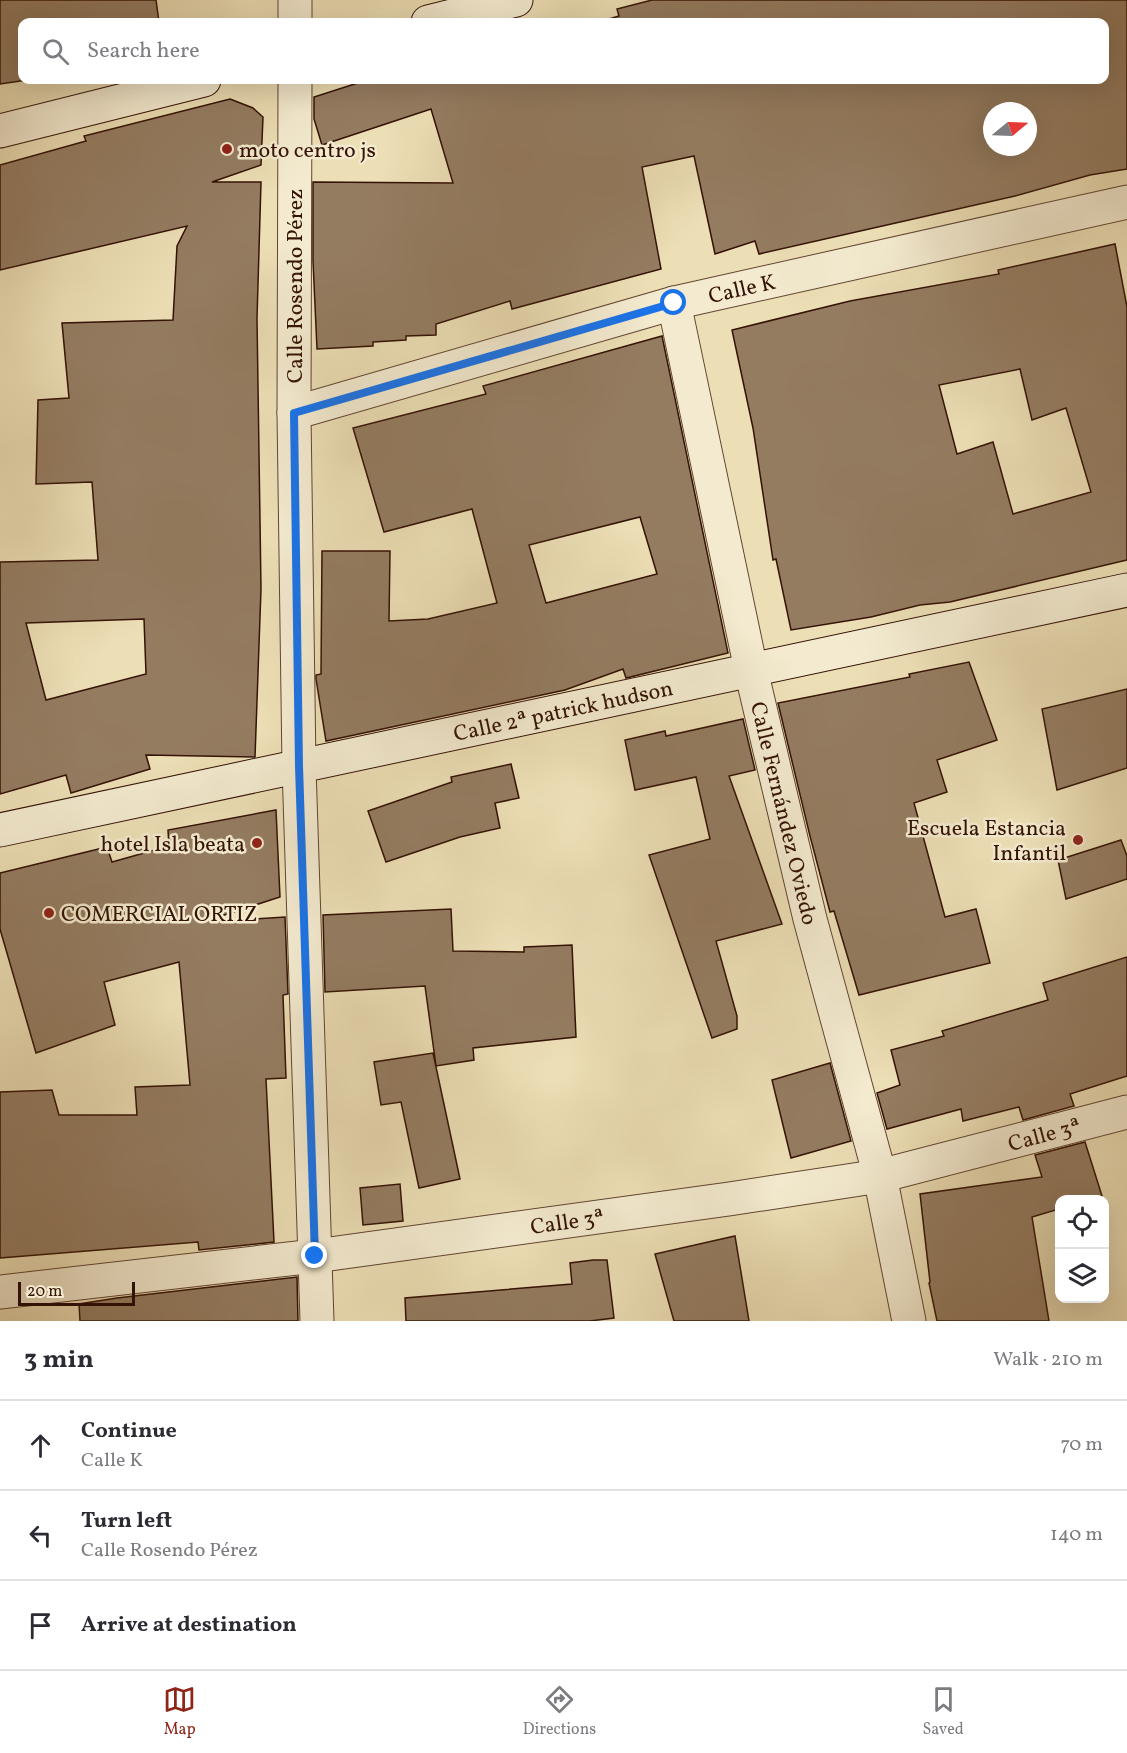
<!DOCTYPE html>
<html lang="en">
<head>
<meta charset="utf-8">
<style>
  :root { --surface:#fff; --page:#f2f2f3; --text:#2b2b33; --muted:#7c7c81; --line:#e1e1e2; --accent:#8f2418 }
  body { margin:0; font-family:Vollkorn,serif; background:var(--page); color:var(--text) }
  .controls { position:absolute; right:18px; bottom:18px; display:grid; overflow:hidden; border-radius:12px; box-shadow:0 6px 24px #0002 }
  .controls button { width:54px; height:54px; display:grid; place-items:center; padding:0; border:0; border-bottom:2px solid var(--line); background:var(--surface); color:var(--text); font:30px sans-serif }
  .compass { position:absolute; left:983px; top:102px; width:54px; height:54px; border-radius:50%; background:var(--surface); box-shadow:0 6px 24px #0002; rotate:71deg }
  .scale { position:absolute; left:18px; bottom:15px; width:117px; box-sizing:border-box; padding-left:6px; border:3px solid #341205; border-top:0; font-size:16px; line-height:21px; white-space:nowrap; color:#341205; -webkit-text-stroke:4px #f3eacf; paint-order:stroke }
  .stop { position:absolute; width:18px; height:18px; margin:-14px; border:4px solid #1a73e8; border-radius:50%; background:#fff }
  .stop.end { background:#1a73e8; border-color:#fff; box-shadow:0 2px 6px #0008 }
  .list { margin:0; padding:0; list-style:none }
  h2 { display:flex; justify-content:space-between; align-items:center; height:78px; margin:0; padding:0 24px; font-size:26px }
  h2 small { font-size:20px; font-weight:400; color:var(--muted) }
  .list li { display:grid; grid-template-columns:39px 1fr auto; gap:18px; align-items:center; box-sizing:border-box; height:90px; padding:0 24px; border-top:2px solid var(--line) }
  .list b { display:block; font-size:22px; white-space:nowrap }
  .list p { margin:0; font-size:20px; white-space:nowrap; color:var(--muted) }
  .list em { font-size:20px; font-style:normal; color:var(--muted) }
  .icon { flex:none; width:33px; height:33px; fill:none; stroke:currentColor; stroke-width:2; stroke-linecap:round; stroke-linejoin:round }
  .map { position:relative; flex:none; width:1127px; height:1321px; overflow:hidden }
  .search { position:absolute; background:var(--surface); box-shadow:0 6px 24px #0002; left:18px; right:18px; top:18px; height:66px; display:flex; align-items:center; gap:15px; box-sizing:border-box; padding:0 21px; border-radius:12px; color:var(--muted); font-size:22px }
  .sheet { height:348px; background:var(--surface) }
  nav { display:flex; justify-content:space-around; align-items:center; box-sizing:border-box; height:84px; border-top:2px solid var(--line); background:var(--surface); font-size:16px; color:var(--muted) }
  nav a { display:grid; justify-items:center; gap:3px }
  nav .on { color:var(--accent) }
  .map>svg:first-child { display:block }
  .building { fill:#947c61; stroke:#341205; stroke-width:1.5; fill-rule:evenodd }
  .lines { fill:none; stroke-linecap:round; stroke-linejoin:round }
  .minor-casing { stroke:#624531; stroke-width:35 }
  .secondary-casing { stroke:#341205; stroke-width:35 }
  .minor { stroke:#f3eacf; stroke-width:33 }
  .secondary { stroke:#f3eacf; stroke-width:33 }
  .route { stroke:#1a73e8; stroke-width:8 }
  .poi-dot { fill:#8f2418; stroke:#f3eacf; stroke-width:2 }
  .labels { text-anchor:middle; stroke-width:5; stroke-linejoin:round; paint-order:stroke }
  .poi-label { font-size:22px; fill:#341205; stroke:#f3eacf; text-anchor:start }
  .street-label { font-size:22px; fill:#341205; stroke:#f3eacf }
</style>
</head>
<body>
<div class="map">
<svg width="1127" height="1321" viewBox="0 0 1127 1321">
  <rect width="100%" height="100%" fill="#ecdeb5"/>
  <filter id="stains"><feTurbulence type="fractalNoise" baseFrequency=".00333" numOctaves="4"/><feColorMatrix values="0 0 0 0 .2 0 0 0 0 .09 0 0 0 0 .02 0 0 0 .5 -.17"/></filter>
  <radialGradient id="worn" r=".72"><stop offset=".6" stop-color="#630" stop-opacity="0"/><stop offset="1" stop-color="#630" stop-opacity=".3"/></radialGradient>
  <!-- building -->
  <g class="building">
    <polygon points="0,0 156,0 159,22 22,22 22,80 27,80 0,84"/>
    <path d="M652,0H1127V169L1090,175L1015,196L759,254L755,241L715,254L694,156L642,167L661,269L512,309L510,301L436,324V335L406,336V340L373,342V346L317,349L313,261V182L453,183L431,109L322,145L314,119V97L367,80H1104V22H599L619,16L617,9ZM992,111H1028V147H992Z"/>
    <path d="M230,99L253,108L263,117L261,165L212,182H261L257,318L261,589L255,757L146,755L150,769L71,793L66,775L0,794V562L98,560L92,482L36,484L38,400L69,398L62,323L173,320L177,246L187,226L0,270V165L86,141L84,136ZM144,619L146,674L46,700L26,623Z"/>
    <path d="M1115,244L1127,307V560L950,602L920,605L871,617L791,630L776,559L773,560L753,428L732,330L850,301L999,274L998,270ZM1020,369L1032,420L1066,408L1091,492L1013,514L993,442L957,454L939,385Z"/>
    <path d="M662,336L728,653L626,678L623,669L565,690L326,741L316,679V675L321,674L322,551H390L389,621L428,619L497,603L472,509L384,532L353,428L486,394L483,386ZM640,517L657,574L546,603L529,545Z"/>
    <polygon points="969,662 997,740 937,760 947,792 914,803 945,917 976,909 990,963 859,995 834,911 830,912 810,836 778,703 910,677 909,674"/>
    <polygon points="1127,689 1127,768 1057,790 1042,709"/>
    <polygon points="743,719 755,770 729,776 782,924 716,941 737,1016 737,1029 712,1038 649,855 710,839 696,777 635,790 625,740 665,731 666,736"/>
    <polygon points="511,764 519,798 495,803 500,828 460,837 386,862 368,811 452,782 451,777"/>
    <polygon points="276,810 280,897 218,917 219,921 285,917 288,994 283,995 286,1078 266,1079 274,1242 199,1250 198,1242 0,1258 0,1092 52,1090 59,1115 137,1115 135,1087 190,1085 179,962 104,982 115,1025 36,1053 0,929 0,873 107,847 112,862 169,846 168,830"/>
    <polygon points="1121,840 1127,856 1127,879 1066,899 1058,860"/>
    <polygon points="451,909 453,951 524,952 524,947 572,945 576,1037 473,1048 474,1060 436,1066 425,986 325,992 323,915"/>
    <polygon points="1127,957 1127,1076 1070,1094 1074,1106 1023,1120 1019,1107 963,1121 961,1109 887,1129 877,1093 900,1085 891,1050 944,1036 942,1031 1048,1000 1043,983"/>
    <polygon points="433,1053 460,1179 419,1188 401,1102 381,1105 374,1062"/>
    <polygon points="830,1063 851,1141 791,1158 772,1080"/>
    <polygon points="1085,1142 1102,1196 1090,1200 1059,1200 1059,1209 1032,1217 1049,1321 937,1321 929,1283 930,1282 920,1194 1042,1177 1035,1155"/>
    <polygon points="400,1184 403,1221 363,1225 360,1188"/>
    <polygon points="735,1236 749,1321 674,1321 655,1254"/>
    <polygon points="593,1260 607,1260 614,1318 590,1321 406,1321 405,1298 572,1284 570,1263"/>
    <polygon points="297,1277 298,1321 80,1321 79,1304 117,1298"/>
  </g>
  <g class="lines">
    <defs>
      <g id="minor">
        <polyline points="295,0 295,22"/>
        <polyline points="295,80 294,413 299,767 317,1321"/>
        <path id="s1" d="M674,303L753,679L810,919L880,1176L909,1321"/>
        <path id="s2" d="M294,413L674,303L1127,202"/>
        <polyline points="0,1292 315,1256 729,1199 880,1176 1127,1112"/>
      </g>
      <g id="secondary">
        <polyline points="428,22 516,0"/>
        <polyline points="0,131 204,80"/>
        <polyline points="0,830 1127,590"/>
      </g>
    </defs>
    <!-- minor casing -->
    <use href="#minor" class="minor-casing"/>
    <!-- secondary casing -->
    <use href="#secondary" class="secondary-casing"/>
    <!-- minor -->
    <use href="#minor" class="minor"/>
    <!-- secondary -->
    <use href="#secondary" class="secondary"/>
  </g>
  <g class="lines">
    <!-- route -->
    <polyline class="route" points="315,1256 299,766 294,413 674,303"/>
  </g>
  <!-- markers -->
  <g class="poi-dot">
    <circle cx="227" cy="149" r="6"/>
    <circle cx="1078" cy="840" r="6"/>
    <circle cx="257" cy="843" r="6"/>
    <circle cx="49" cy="913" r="6"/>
  </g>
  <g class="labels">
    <!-- poi labels -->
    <g class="poi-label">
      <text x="239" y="157">moto centro js</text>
      <text x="1066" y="835" text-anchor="end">Escuela Estancia<tspan x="1066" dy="25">Infantil</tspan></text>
      <text x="245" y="851" text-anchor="end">hotel Isla beata</text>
      <text x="61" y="921">COMERCIAL ORTIZ</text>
    </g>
    <!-- street labels -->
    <g class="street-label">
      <text transform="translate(294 286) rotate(-90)" y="8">Calle Rosendo Pérez</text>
      <text dy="8" stroke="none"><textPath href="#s2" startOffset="465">Calle K</textPath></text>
      <text transform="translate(563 710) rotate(-12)" y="8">Calle 2ª patrick hudson</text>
      <text dy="8" stroke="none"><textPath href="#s1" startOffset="522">Calle Fernández Oviedo</textPath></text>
      <text transform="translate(1044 1134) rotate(-15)" y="8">Calle 3ª</text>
      <text transform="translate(567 1221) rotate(-8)" y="8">Calle 3ª</text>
    </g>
  </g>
  <rect width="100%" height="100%" filter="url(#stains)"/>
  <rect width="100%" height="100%" fill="url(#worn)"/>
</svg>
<div class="controls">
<button><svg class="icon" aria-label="locate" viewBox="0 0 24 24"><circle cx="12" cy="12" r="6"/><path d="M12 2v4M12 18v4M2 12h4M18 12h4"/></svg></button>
<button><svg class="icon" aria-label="layers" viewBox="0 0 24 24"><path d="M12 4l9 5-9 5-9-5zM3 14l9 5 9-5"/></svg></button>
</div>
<svg class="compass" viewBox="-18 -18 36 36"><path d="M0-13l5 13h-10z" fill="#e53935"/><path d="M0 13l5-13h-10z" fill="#7c7c81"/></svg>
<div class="scale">20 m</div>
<div class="stop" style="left:674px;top:303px"></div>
<div class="stop end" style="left:315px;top:1256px"></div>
<div class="search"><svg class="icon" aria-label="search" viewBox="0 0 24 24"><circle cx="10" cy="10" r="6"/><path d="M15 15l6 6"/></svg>Search here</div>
</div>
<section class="sheet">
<h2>3 min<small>Walk · 210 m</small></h2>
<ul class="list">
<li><svg class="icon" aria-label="ahead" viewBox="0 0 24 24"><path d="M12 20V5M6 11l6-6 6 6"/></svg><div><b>Continue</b><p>Calle K</p></div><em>70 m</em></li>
<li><svg class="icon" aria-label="left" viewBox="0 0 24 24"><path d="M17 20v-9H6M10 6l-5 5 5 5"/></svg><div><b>Turn left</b><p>Calle Rosendo Pérez</p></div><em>140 m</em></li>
<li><svg class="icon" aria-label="arrive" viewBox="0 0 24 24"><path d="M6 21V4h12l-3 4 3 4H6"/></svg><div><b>Arrive at destination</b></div></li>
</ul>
</section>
<nav>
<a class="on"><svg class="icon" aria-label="map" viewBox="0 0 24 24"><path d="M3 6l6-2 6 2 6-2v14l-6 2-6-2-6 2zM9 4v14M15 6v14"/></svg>Map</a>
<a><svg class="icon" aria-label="directions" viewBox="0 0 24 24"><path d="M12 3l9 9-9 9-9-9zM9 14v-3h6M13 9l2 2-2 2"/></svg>Directions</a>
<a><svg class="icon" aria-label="saved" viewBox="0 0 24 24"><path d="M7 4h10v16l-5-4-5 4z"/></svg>Saved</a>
</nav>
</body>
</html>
